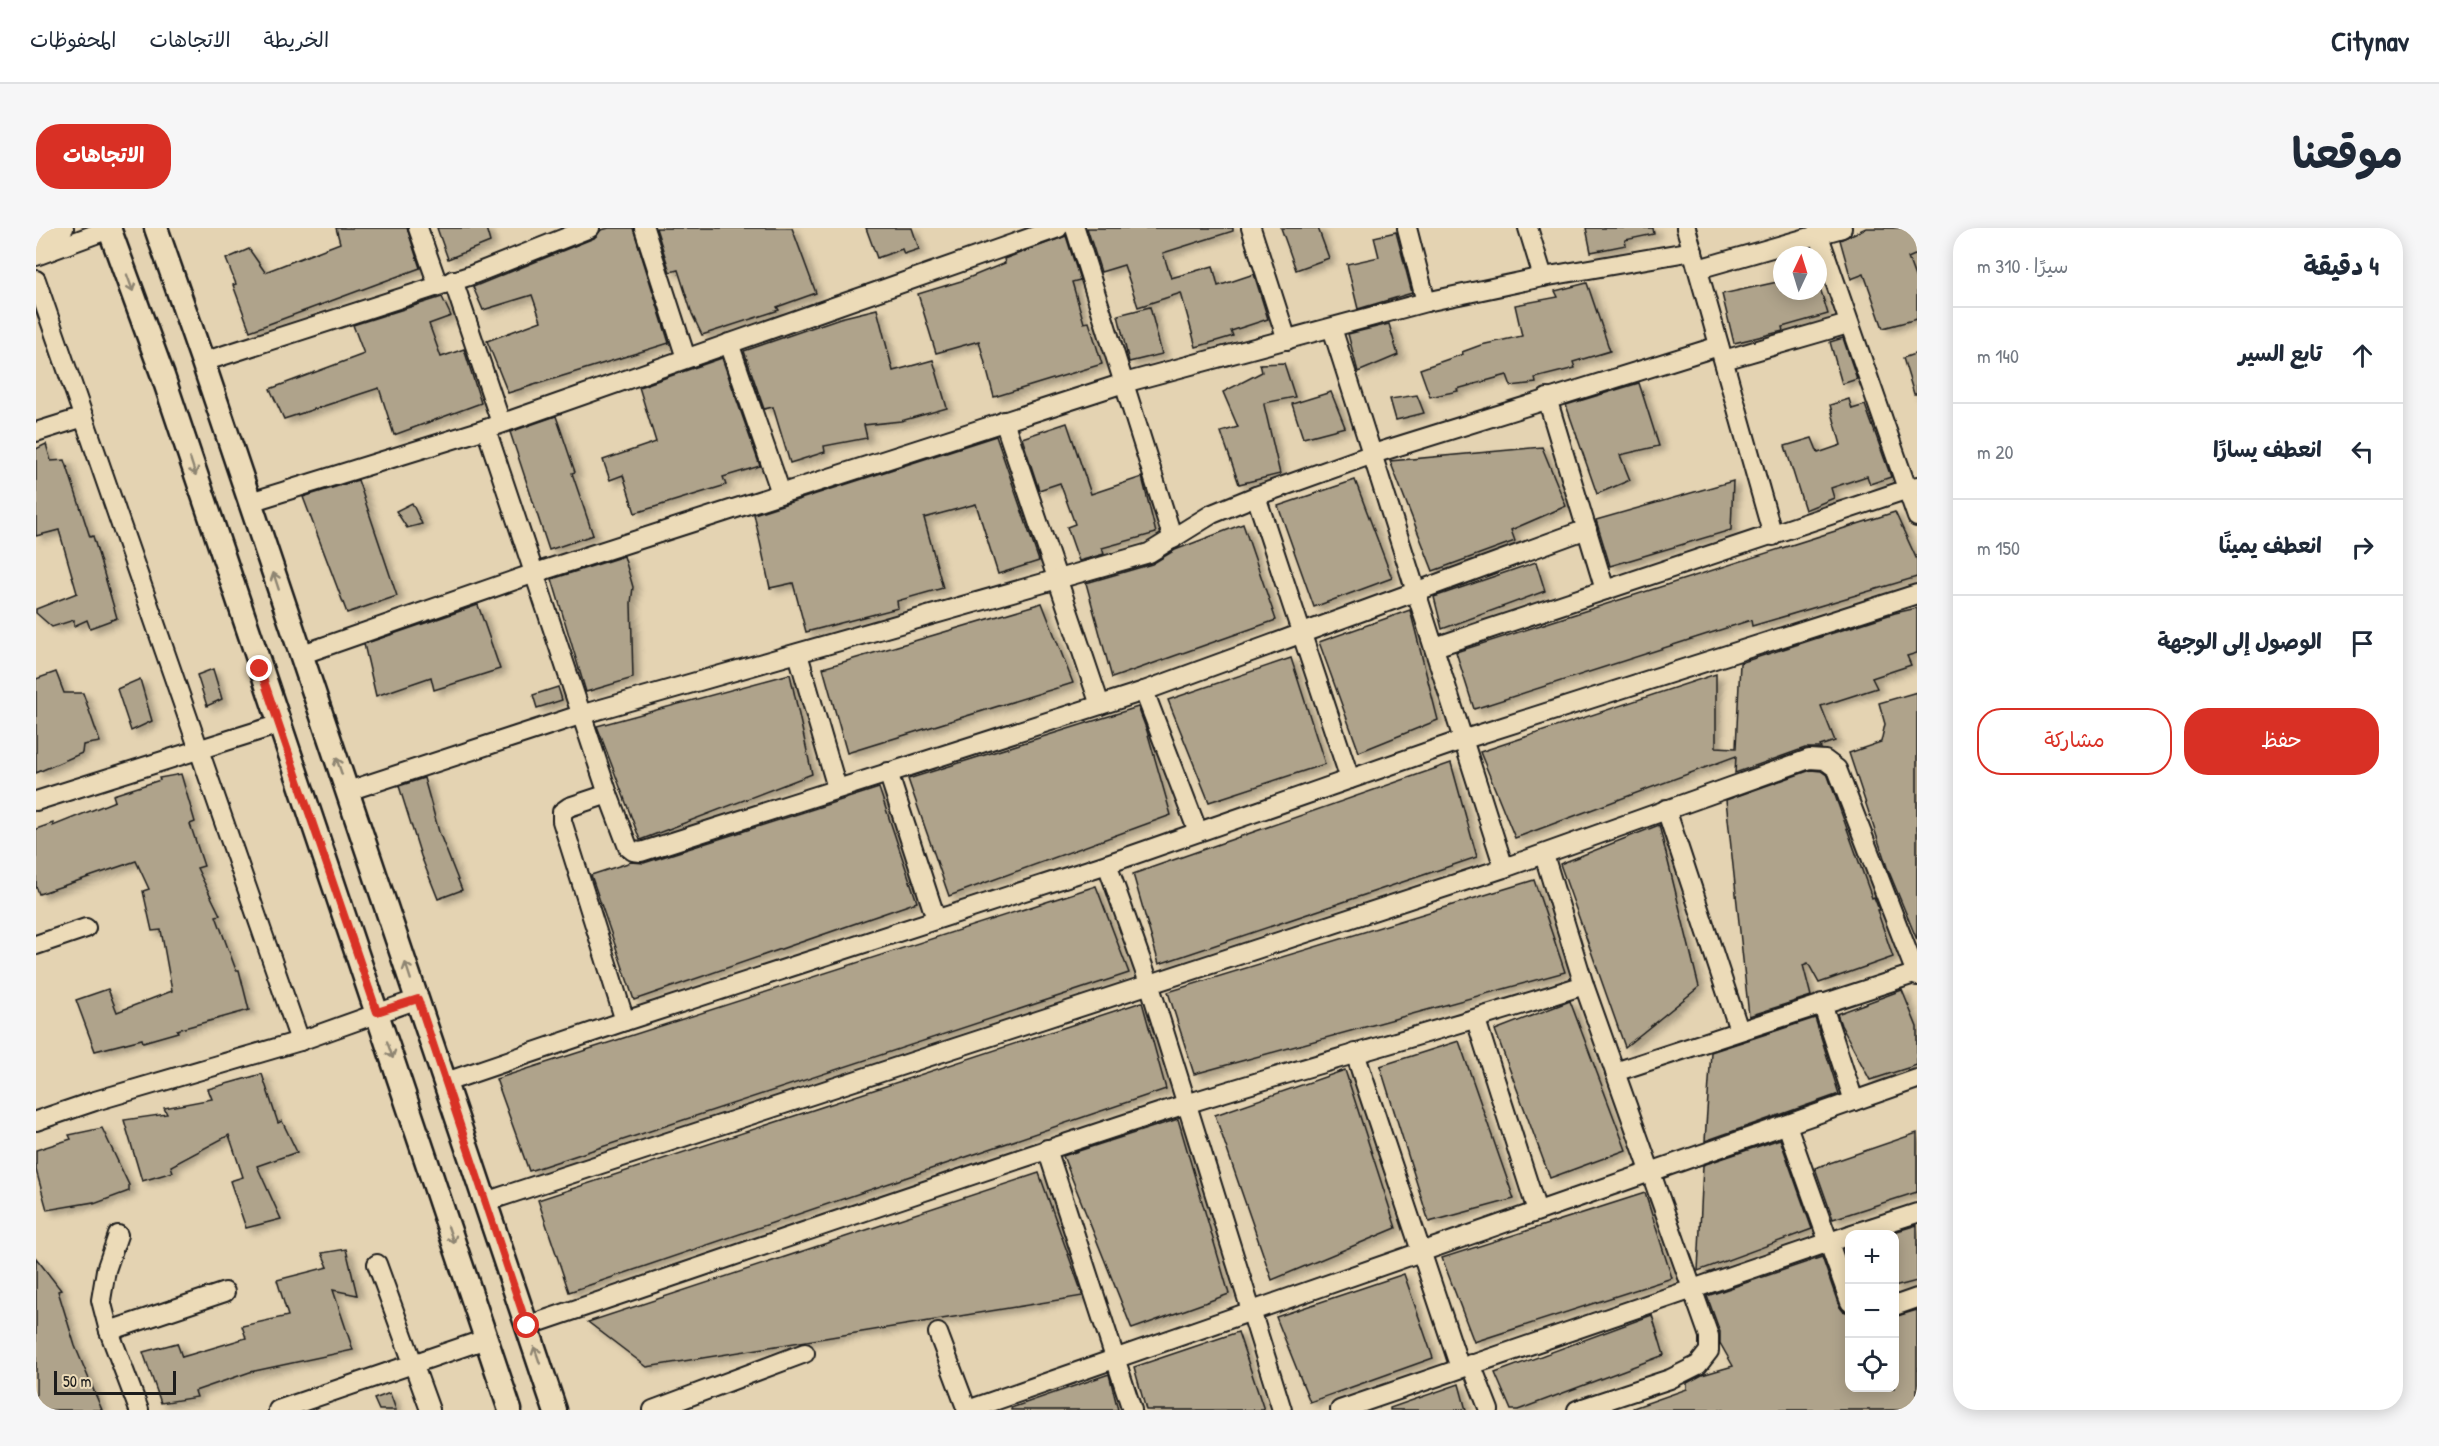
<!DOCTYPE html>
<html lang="ar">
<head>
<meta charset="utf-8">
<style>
  :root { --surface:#fff; --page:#f6f6f7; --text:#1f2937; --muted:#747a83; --line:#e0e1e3; --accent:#d93025 }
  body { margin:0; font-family:"Patrick Hand","Playpen Sans Arabic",sans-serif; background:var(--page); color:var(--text); direction:rtl }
  .controls { position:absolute; right:18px; bottom:18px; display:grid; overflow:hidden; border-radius:12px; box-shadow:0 3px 15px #0003 }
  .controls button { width:54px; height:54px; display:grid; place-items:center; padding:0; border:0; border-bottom:2px solid var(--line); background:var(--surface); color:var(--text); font:30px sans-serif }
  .compass { position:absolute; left:1737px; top:18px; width:54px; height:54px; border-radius:50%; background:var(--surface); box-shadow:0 3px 15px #0003; rotate:4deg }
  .scale { position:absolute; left:18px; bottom:15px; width:122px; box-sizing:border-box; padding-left:6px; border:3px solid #1c1c1c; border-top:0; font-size:16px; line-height:21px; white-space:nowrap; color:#1c1c1c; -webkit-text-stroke:4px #ecdbb8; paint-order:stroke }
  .stop { position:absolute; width:18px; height:18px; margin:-14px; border:4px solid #d93025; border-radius:50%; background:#fff }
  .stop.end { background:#d93025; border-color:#fff; box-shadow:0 2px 6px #0008 }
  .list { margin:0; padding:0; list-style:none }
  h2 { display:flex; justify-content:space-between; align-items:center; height:78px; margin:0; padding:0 24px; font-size:26px }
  h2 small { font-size:20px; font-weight:400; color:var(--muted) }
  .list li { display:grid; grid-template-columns:39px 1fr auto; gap:18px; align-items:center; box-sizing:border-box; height:96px; padding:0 24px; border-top:2px solid var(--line) }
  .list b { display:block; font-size:22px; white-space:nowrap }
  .list em { font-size:20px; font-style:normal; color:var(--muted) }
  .actions { display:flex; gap:12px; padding:18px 24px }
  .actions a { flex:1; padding:14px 0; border:2px solid var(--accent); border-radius:24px; text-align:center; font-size:21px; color:var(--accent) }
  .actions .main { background:var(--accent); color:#fff }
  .icon { flex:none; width:33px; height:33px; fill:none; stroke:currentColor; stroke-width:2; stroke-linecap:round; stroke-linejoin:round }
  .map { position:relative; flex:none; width:1881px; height:1182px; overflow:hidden; direction:ltr; border-radius:24px }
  header { display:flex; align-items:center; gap:36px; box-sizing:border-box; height:84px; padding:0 30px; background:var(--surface); border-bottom:2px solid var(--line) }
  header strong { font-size:28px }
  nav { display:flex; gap:33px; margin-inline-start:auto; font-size:21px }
  .intro { display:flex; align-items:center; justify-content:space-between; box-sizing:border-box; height:144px; padding:0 36px }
  h1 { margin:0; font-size:42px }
  .button { padding:15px 27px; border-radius:24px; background:var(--accent); color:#fff; font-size:21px; font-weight:700 }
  main { display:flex; gap:36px; padding:0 36px }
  aside { flex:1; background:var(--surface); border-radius:24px; box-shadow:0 3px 15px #0003 }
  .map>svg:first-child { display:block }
  .building { fill:#afa38b; stroke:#1c1c1c; stroke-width:1.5; filter:url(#shadow) }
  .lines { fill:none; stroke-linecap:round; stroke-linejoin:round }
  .minor-casing { stroke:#1c1c1c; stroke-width:22 }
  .major-casing { stroke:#1c1c1c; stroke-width:27 }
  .minor { stroke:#ecdbb8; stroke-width:18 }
  .major { stroke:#ecdbb8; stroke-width:22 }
  .oneway { stroke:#8e8572 }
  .route { stroke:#d93025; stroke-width:8 }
</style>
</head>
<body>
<header>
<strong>Citynav</strong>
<nav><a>الخريطة</a><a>الاتجاهات</a><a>المحفوظات</a></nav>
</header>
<div class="intro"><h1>موقعنا</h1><a class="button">الاتجاهات</a></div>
<main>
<aside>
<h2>4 دقيقة<small>سيرًا · 310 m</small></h2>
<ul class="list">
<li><svg class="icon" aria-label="ahead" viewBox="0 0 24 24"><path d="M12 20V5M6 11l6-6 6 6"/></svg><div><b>تابع السير</b></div><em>140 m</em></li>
<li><svg class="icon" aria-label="left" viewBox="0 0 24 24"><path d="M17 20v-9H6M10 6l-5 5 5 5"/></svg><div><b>انعطف يسارًا</b></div><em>20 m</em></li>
<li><svg class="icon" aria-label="right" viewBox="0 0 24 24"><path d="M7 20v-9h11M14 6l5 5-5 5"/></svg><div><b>انعطف يمينًا</b></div><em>150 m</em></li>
<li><svg class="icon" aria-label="arrive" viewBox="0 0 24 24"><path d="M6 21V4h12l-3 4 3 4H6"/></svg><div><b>الوصول إلى الوجهة</b></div></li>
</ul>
<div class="actions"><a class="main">حفظ</a><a>مشاركة</a></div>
</aside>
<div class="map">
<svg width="1881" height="1182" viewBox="0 0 1881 1182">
  <defs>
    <filter id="shadow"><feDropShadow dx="6" dy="4" stdDeviation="3" flood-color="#0004"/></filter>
  </defs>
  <rect width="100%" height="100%" fill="#e4d3b2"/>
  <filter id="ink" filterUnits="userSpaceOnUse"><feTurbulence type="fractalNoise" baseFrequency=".0167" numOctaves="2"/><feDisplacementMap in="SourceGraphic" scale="12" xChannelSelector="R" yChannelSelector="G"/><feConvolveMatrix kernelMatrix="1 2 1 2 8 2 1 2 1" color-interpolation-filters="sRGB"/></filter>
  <g filter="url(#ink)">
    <!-- building -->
    <g class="building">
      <polygon points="300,0 371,0 384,40 214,103 197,57 200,56 190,31 213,21 229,44 304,15"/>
      <polygon points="401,0 450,0 454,14 412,31"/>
      <polygon points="573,0 597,0 633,115 472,165 451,113 505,93 496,67 447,82 437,59 558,10 565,2"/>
      <polygon points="620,0 756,0 780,65 741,79 743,82 666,107 656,86 642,42 634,44"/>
      <polygon points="830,0 876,0 883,21 868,26 866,21 841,30"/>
      <polygon points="1051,0 1197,0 1197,3 1127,25 1135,50 1177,38 1182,58 1218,46 1232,91 1195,103 1197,108 1160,119 1145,65 1102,79 1088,37 1065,44"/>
      <polygon points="1245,0 1282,0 1293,30 1260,42"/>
      <polygon points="1550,0 1617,0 1618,6 1589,12 1590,17 1555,24"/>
      <polygon points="1830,0 1881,0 1881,26 1872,30 1881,54 1881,91 1847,100 1828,46 1815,51 1804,12"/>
      <polygon points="1360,4 1376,65 1322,81 1311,36 1343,29 1338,9"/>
      <polygon points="1030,8 1044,52 1036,54 1048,95 1053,94 1066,136 958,169 943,113 900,125 882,66 925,53 969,35 968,31"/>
      <polygon points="1746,53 1746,63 1785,63 1792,86 1746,99 1747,103 1698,115 1686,66"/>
      <polygon points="1551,55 1574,123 1537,134 1539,140 1499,150 1500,155 1475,158 1471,147 1421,161 1422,163 1394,169 1384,141 1427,126 1426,124 1445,117 1486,108 1479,77 1522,69 1519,63"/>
      <polygon points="406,69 415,88 393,96 405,129 428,121 445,175 358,207 343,160 248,191 234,161 328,126 317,97"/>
      <polygon points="1114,79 1126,126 1093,134 1082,87"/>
      <polygon points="841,81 857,143 897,132 911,180 865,193 828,197 831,210 788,218 789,224 754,235 737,179 728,181 708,123 804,90"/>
      <polygon points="1353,96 1362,127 1322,144 1312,106"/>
      <polygon points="1807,110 1821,151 1806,156 1794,114"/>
      <polygon points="1881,125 1881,166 1878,166 1867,130"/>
      <polygon points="686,130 724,238 687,249 690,257 599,285 587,247 574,252 567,232 620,214 603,159"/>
      <polygon points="1248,135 1259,169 1228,175 1228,177 1244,246 1203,256 1185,204 1202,199 1187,164 1226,144 1224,136"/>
      <polygon points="1603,155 1623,218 1584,227 1594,252 1561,266 1530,177"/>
      <polygon points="1295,164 1309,199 1267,210 1256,176"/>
      <polygon points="1381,167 1388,185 1360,192 1354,171"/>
      <polygon points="1813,171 1816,181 1829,177 1855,249 1834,256 1831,248 1795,260 1798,270 1769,282 1749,218 1776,210 1782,225 1805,217 1794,177"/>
      <polygon points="520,188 539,244 536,245 557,307 513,322 474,204"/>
      <polygon points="1031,195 1055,266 1106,249 1120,305 1066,320 1068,326 1043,333 1031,299 1039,296 1024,255 1003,262 986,210"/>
      <polygon points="960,208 1003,333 962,346 940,276 888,290 907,360 861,373 862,380 770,404 757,355 734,360 718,286"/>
      <polygon points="10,216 15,233 29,232 54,309 57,308 81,390 54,400 51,392 38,398 38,392 16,399 0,385 0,381 41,365 23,302 0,308 0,221"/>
      <polygon points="1506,219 1530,278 1475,302 1479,313 1397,343 1354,233"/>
      <polygon points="322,252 361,368 311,385 267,269"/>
      <polygon points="1319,252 1356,350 1278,379 1242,278"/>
      <polygon points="1697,253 1695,302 1574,338 1560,292"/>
      <polygon points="376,275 386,296 371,300 360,283"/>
      <polygon points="1859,284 1881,332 1881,349 1716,398 1715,392 1438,481 1420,424"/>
      <polygon points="1207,296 1240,392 1076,450 1050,355 1116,336 1139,322"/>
      <polygon points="588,328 597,359 595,375 597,450 550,464 516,351"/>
      <polygon points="1500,334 1509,363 1406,401 1398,369"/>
      <polygon points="1006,375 1037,455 811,525 787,440"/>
      <polygon points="442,377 464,441 398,462 395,449 340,468 328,416"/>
      <polygon points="1881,380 1881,425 1871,428 1875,437 1836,450 1841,460 1785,478 1799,513 1784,518 1785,520 1769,520 1699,545 1700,528 1479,610 1444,524 1680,446 1680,519 1700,520 1704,435 1859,385"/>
      <polygon points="1374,382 1402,492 1323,524 1283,414"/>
      <polygon points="1255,430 1289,536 1173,574 1132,472"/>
      <polygon points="177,441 186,471 171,478 161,447"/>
      <polygon points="20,444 28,465 47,465 64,514 47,517 46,525 0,545 0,451"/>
      <polygon points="754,446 776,546 604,612 561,498"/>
      <polygon points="104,451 116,493 95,503 81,461"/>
      <polygon points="522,459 526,472 501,480 497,467"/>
      <polygon points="1881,464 1881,712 1851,639 1813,525 1845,514 1849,496 1843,475"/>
      <polygon points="1102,479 1111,503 1135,587 913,668 872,551"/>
      <polygon points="1415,535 1441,629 1123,736 1097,646"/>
      <polygon points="1775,542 1785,543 1792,548 1836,670 1838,669 1843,682 1841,682 1857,729 1783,755 1772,735 1767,737 1775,768 1713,788 1690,572"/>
      <polygon points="145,546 159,594 154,596 168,638 161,640 184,687 180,688 200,742 203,742 213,782 141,802 142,804 107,814 106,811 59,823 40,772 72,761 81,784 136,763 125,702 116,703 107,663 113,661 100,633 3,666 0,658 0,601 17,595 17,598 79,573 77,567 124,552 123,550"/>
      <polygon points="388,550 403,604 426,662 402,671 385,628 363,558"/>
      <polygon points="843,560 881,674 598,772 555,647 595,634 608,635"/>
      <polygon points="1623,597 1663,759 1589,819 1524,636"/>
      <polygon points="1498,652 1529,744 1158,846 1132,764"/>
      <polygon points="1060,658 1093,745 493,943 460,851"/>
      <polygon points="1866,762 1881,799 1881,837 1834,852 1805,797 1801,786"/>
      <polygon points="1534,773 1590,922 1514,950 1459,802"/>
      <polygon points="1106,774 1130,861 533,1064 502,972"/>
      <polygon points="1779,790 1803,866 1669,913 1675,824"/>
      <polygon points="1423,813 1478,971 1393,994 1344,838"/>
      <polygon points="1309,842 1360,1000 1236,1052 1179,887"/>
      <polygon points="226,846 242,895 246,893 261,924 221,938 245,991 210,1000 194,953 207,949 193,907 135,938 137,944 106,953 88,892 131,886 128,880 176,871 172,861"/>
      <polygon points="1142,891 1193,1066 1096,1101 1027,928"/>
      <polygon points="66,900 93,957 93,963 58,976 58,974 11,982 0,942 0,922 35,911 33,907"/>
      <polygon points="1881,905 1881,964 1797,991 1779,940"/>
      <polygon points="1744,911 1776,1001 1662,1043 1667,937"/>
      <polygon points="1003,945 1047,1068 611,1139 552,1094"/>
      <polygon points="1609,965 1636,1050 1438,1114 1406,1030"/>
      <polygon points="1881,997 1881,1053 1858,1059 1858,1004"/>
      <polygon points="310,1021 321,1067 297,1062 317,1122 214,1144 159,1163 161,1169 125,1175 107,1124 141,1115 146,1129 210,1110 206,1098 252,1088 241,1052 292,1039 286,1025"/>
      <polygon points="1786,1029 1803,1078 1807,1083 1814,1085 1814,1160 1858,1160 1858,1089 1881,1082 1881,1182 1597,1182 1597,1180 1651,1161 1651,1155 1666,1147 1697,1138 1684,1115 1684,1104 1671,1068"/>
      <polygon points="0,1030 25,1062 22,1063 39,1118 66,1182 0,1182"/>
      <polygon points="1368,1046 1397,1130 1274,1174 1240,1089"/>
      <polygon points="1616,1087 1628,1127 1482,1182 1475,1182 1459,1145"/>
      <polygon points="1202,1104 1228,1182 1110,1182 1098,1139"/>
      <polygon points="1073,1146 1082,1182 975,1182 975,1180"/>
      <polygon points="1423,1156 1430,1182 1354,1182 1354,1180"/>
      <polygon points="354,1165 360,1182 343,1182 338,1171"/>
    </g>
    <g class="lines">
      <defs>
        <g id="minor">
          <polyline points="382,0 402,57"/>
          <polyline points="608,0 650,130"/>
          <polyline points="1039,0 1137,311"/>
          <polyline points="1215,0 1251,112"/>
          <polyline points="1371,0 1390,74"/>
          <polyline points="1492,0 1507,49"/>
          <polyline points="1650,0 1737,308"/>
          <polyline points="1783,8 1881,289"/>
          <polyline points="0,10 28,0"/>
          <polyline points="0,28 76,0"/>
          <polyline points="1662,41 1806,0"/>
          <polyline points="0,52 264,813"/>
          <polyline points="417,52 465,195"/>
          <polyline points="1296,100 1468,640"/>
          <polyline points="693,115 745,265"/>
          <polyline points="1688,132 1812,96"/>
          <polyline points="167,134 433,48 554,0"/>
          <polyline points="1511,170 1569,362"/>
          <polyline points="968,193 1064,477"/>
          <polyline points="450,201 572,566 592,619 597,623 605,624 1108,463 1551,301"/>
          <polyline points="0,204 48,189"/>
          <polyline points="1220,268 1314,551"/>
          <polyline points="214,274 450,201 1022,0"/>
          <polyline points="1399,419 1881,258"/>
          <polyline points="762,426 801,560"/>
          <polyline points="264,427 499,345 1088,155 1390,74 1507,49 1657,23"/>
          <polyline points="1108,463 1162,604"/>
          <polyline points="852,544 900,691"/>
          <polyline points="312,563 544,487 1113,325 1176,286 1220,268 1337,226 1683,118"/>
          <polyline points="572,566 533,579 526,584 526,593 589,793"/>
          <polyline points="0,573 244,496"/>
          <polyline points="1630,581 1703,802"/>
          <polyline points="1508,627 1548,757 1673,1108 1673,1123 1662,1137 1634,1151 1541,1182"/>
          <polyline points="1071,636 1113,755 1246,1182"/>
          <polyline points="0,717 50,700"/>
          <polyline points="1786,775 1818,873"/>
          <polyline points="1440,792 1501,983"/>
          <polyline points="1319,825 1424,1140"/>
          <polyline points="1579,844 1881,745"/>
          <polyline points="410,854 589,793 1071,636 1429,511 1881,366"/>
          <polyline points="0,893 59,873 264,813 382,771"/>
          <polyline points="1751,897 1814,1074"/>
          <polyline points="1011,921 1096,1182"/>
          <polyline points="449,974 1468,640 1773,531 1789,532 1801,541 1881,748"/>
          <polyline points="1816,1006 1881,985"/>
          <polyline points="82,1007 70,1042 65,1072 73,1103 103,1182"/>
          <polyline points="341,1036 394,1182"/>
          <polyline points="1858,1078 1881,1070"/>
          <path d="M491,1098C710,1024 928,948 1147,877C1280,835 1416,800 1548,757"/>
          <polyline points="73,1103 189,1064"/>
          <polyline points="902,1105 931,1182"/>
          <polyline points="1435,1136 1453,1182"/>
          <polyline points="242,1182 450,1111"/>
          <polyline points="617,1182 769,1125"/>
          <polyline points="932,1182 1881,851"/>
          <polyline points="1304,1182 1814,1007"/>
        </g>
        <g id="major">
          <polyline points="73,0 127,148 474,1182"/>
          <polyline points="120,0 167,134 519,1182"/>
        </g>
      </defs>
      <!-- minor casing -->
      <use href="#minor" class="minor-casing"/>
      <!-- major casing -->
      <use href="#major" class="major-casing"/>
      <!-- minor -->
      <use href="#minor" class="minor"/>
      <!-- major -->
      <use href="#major" class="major"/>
    </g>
    <!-- one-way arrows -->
    <defs><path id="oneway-shaft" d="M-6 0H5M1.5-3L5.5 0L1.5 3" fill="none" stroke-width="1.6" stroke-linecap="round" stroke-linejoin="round" transform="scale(1.5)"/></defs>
    <g class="oneway">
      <use href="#oneway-shaft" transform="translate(94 55) rotate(70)"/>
      <use href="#oneway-shaft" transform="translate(157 239) rotate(72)"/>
      <use href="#oneway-shaft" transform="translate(240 353) rotate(-108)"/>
      <use href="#oneway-shaft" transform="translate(303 538) rotate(-109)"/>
      <use href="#oneway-shaft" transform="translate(372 743) rotate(-108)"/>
      <use href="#oneway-shaft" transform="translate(354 822) rotate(71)"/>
      <use href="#oneway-shaft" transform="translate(415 1007) rotate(71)"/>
      <use href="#oneway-shaft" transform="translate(501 1127) rotate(-109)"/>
    </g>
  </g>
  <g class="lines" filter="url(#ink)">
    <!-- route -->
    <polyline class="route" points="224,441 341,784 382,771 491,1098"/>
  </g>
</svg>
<div class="controls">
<button>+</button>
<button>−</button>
<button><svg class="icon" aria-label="locate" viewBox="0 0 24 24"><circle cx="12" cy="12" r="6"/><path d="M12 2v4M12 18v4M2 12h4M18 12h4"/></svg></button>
</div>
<svg class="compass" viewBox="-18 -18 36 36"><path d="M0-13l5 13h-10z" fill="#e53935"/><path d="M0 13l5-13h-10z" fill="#747a83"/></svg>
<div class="scale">50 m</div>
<div class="stop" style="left:491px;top:1098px"></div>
<div class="stop end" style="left:224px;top:441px"></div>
</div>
</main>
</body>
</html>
